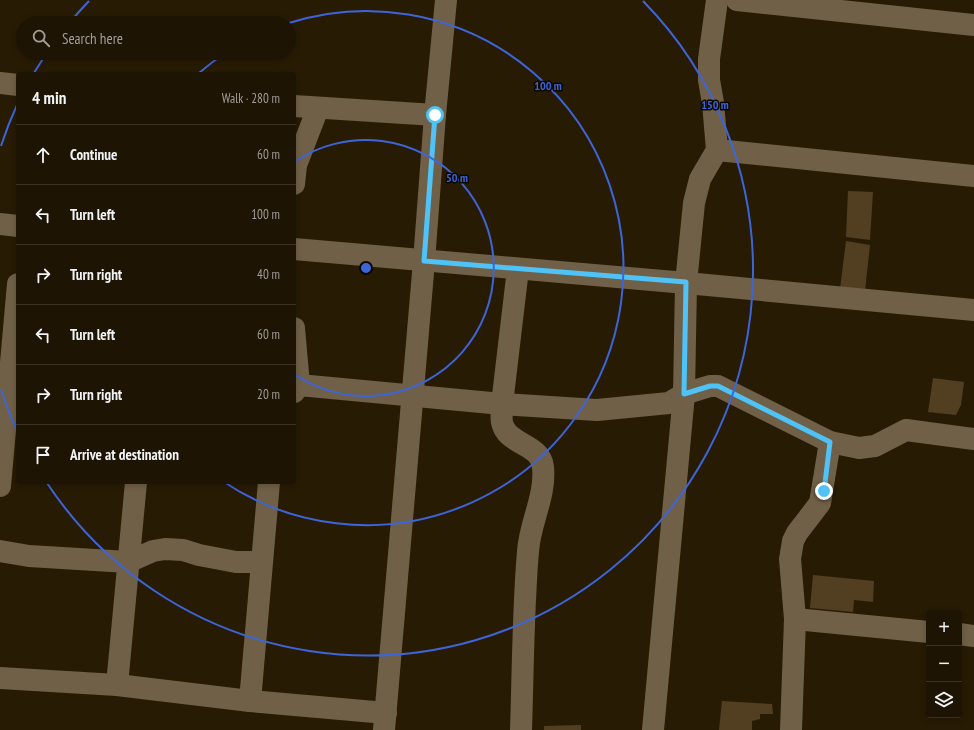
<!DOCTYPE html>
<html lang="en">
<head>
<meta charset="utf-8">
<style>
  :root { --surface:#1e1403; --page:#261d0d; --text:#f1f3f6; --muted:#a19e9a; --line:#3c3325 }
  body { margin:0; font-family:"PT Sans Narrow",sans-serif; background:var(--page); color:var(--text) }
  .controls { position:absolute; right:12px; bottom:12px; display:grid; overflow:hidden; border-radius:4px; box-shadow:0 2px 6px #0003 }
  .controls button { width:36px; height:36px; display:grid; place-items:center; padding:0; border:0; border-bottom:1px solid var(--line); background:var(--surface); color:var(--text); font:20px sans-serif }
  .stop { position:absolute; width:12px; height:12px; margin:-9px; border:3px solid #4fc3f7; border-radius:50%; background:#fff }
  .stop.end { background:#4fc3f7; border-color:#fff; box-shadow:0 1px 4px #0008 }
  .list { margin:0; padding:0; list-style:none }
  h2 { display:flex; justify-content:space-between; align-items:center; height:52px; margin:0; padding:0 16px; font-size:17px }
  h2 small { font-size:13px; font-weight:400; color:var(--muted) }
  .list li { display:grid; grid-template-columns:26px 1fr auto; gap:12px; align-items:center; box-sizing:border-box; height:60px; padding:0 16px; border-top:1px solid var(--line) }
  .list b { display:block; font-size:15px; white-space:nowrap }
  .list em { font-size:13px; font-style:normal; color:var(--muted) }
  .icon { flex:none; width:22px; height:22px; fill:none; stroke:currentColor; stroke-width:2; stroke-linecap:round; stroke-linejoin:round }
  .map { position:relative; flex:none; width:974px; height:730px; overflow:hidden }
  .search { position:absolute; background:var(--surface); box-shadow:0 2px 6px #0003; left:16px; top:16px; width:280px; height:44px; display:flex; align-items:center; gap:10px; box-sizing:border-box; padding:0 14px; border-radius:22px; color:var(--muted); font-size:15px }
  .panel { position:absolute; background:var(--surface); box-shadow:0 2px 6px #0003; left:16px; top:72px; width:280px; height:412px; border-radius:4px }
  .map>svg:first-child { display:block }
  .green { fill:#523f22 }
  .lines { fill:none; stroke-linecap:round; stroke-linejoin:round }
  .minor { stroke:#706047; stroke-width:22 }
  .route { stroke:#4fc3f7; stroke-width:5 }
  .ring { fill:none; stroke:#3d65d9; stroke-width:2 }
  .centre { fill:#3d65d9; stroke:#0c0701; stroke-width:2 }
  .ring-label { font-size:12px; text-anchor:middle; font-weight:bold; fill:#3d65d9; stroke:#0c0701; stroke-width:3; stroke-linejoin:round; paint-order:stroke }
</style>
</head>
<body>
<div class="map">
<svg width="974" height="730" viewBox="0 0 974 730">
  <rect width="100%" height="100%" fill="#281b04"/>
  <!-- green -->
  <g class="green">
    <polygon points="848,191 873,192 870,240 846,237"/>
    <polygon points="846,241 870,245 864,300 839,297"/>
    <polygon points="933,378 964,382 961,405 956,415 928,412"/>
    <polygon points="813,575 874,581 873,602 854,600 853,612 810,608"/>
    <polygon points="722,701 772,704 773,714 760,714 760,719 752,721 752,730 719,730"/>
    <polygon points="581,725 581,730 544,730 544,726"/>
  </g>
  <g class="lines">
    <!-- minor -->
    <g class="minor">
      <polyline points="737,0 974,25"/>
      <polyline points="0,83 18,85"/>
      <polyline points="294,106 435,115"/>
      <polyline points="717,150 974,176"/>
      <polyline points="294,184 296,165 318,108"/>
      <polyline points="0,224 18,226"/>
      <polyline points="294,249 686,283 974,310"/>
      <path d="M518,269L502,404C502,411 500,421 504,428C512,445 541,445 543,467C546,496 530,522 528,551C523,610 523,670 521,730"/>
      <polyline points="294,328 299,385 294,392"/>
      <polyline points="299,385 502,404 597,410 669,403 684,394 710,386 718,386 830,442 859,448 875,446 906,430 974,439"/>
      <polyline points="0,486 18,284"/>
      <polyline points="0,551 29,556 128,562 153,551 165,549 183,550 199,555 236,562 261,562"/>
      <polyline points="795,619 929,632"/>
      <polyline points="959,634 974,636"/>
      <polyline points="0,678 117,685 250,701 386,713"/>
      <polyline points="117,685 136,482"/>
      <polyline points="250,701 269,482"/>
      <polyline points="384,730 424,261 435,115 446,0"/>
      <polyline points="653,730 684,394 686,283 694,203 700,179 717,150 713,103 709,80 709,59 717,0"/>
      <polyline points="791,730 795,619 790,559 793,541 797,533 820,503 830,442"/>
    </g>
  </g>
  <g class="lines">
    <!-- route -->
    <polyline class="route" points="435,115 424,261 686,282 684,394 710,386 718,386 830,442 824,491"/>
  </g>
  <!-- distance rings -->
  <g class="ring">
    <path d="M294 162A128 128 0 1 1 294 374"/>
    <path d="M199 73A257 257 0 0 1 224 54M289 23A257 257 0 1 1 224 482"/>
    <path d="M17 431A385 385 0 0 1 1 390M1 146A385 385 0 0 1 17 105M34 73A385 385 0 0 1 45 56M71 21A385 385 0 0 1 89 1M643 1A385 385 0 1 1 47 483"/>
  </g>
  <circle cx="366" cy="268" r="6" class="centre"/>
  <g class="ring-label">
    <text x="548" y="90">100 m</text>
    <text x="715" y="109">150 m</text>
    <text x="457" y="182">50 m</text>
  </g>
</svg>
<div class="controls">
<button>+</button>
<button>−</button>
<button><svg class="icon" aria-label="layers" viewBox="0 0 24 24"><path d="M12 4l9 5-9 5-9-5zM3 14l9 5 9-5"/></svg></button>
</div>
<div class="stop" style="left:435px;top:115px"></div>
<div class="stop end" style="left:824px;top:491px"></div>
<div class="search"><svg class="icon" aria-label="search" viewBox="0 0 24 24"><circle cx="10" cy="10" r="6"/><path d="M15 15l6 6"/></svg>Search here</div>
<section class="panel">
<h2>4 min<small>Walk · 280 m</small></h2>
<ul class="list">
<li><svg class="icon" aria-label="ahead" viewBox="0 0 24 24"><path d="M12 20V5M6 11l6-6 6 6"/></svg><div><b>Continue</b></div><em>60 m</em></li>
<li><svg class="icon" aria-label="left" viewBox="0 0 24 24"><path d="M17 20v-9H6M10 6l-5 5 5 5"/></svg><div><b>Turn left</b></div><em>100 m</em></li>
<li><svg class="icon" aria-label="right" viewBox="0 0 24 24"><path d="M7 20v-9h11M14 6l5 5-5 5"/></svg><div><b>Turn right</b></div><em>40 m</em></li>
<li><svg class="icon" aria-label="left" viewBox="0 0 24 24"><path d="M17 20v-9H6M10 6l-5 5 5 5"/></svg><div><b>Turn left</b></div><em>60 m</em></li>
<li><svg class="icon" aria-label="right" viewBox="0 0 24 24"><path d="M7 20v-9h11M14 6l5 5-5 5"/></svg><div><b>Turn right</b></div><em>20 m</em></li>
<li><svg class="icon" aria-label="arrive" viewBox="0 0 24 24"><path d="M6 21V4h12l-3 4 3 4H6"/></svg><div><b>Arrive at destination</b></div></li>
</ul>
</section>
</div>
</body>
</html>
